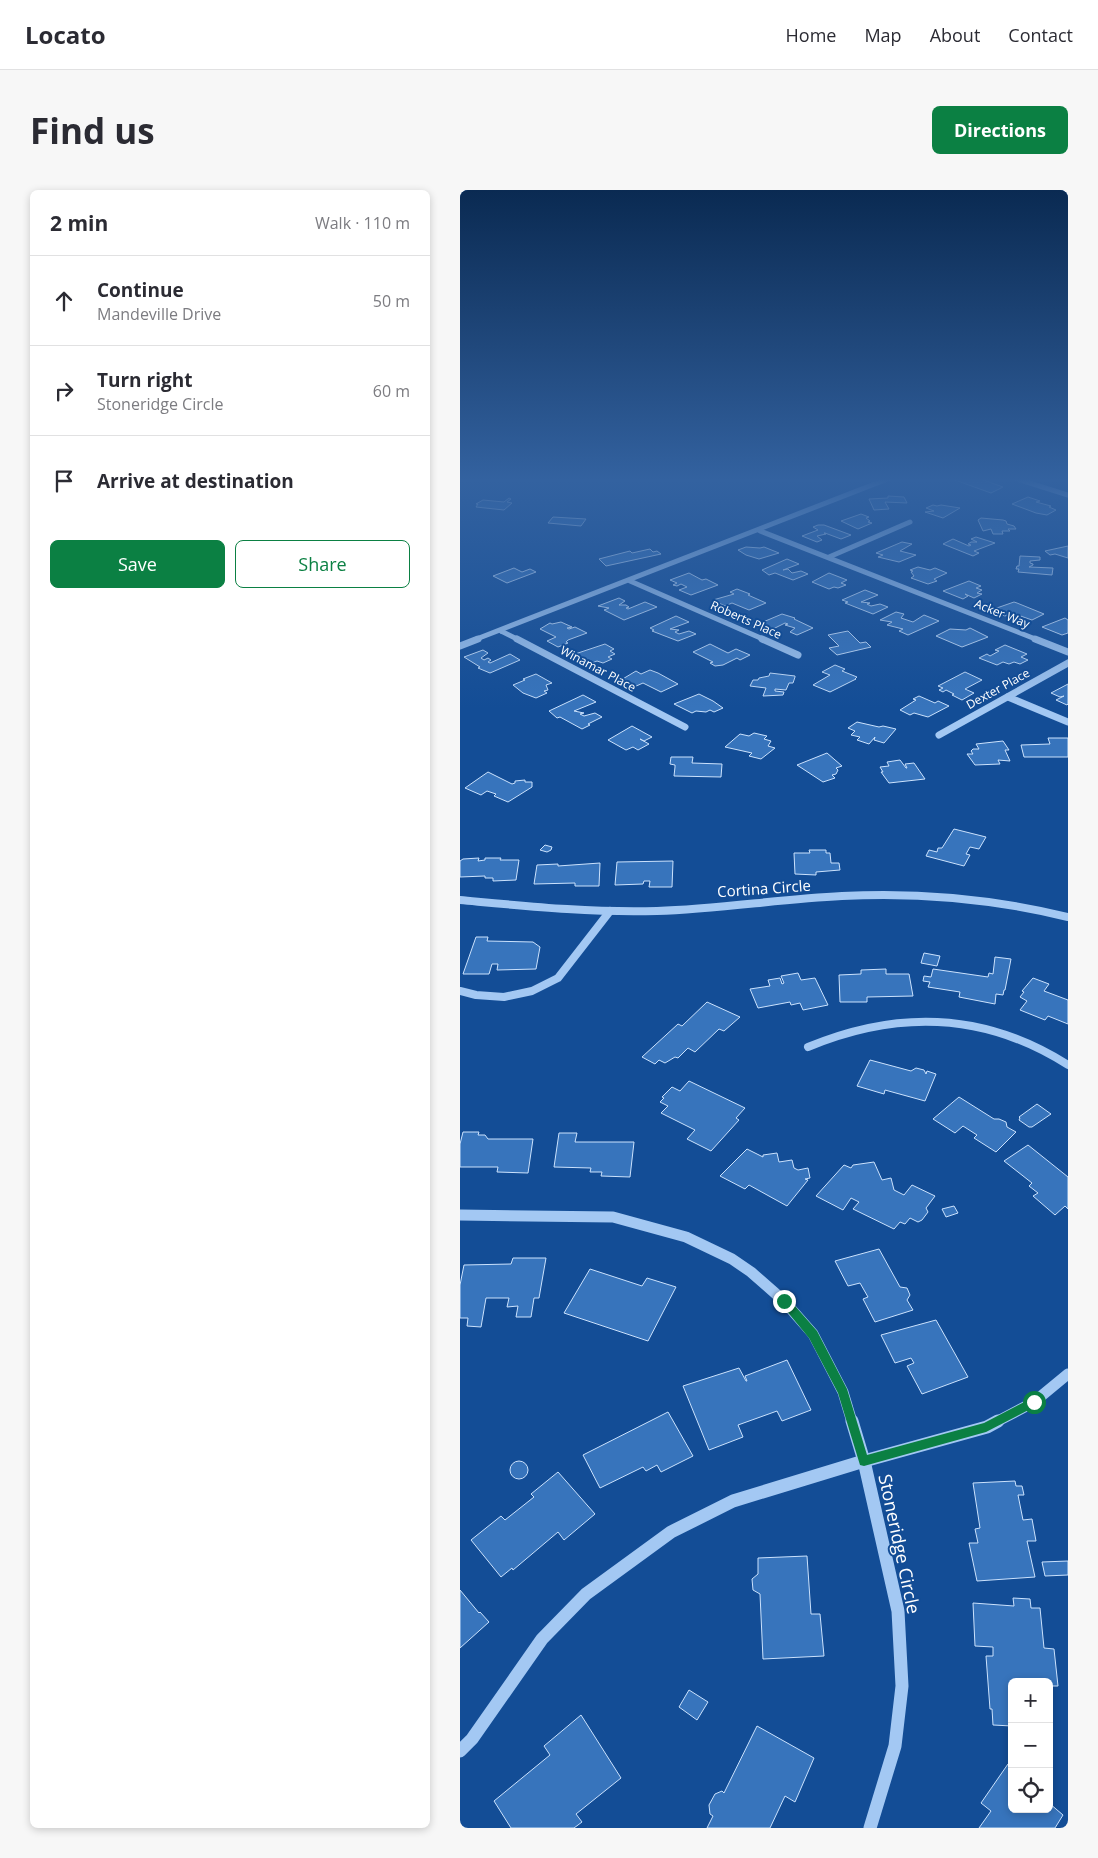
<!DOCTYPE html>
<html lang="en">
<head>
<meta charset="utf-8">
<style>
  :root { --surface:#fff; --page:#f7f7f7; --text:#2b2b33; --muted:#7c7c81; --line:#e1e1e2; --accent:#0b8043 }
  body { margin:0; font-family:"Open Sans",sans-serif; background:var(--page); color:var(--text) }
  .controls { position:absolute; right:15px; bottom:15px; display:grid; overflow:hidden; border-radius:8px; box-shadow:0 2px 8px #0003 }
  .controls button { width:45px; height:45px; display:grid; place-items:center; padding:0; border:0; border-bottom:1px solid var(--line); background:var(--surface); color:var(--text); font:25px sans-serif }
  .stop { position:absolute; width:15px; height:15px; margin:-11px; border:4px solid #0b8043; border-radius:50%; background:#fff }
  .stop.end { background:#0b8043; border-color:#fff; box-shadow:0 1px 5px #0008 }
  .list { margin:0; padding:0; list-style:none }
  h2 { display:flex; justify-content:space-between; align-items:center; height:65px; margin:0; padding:0 20px; font-size:21px }
  h2 small { font-size:16px; font-weight:400; color:var(--muted) }
  .list li { display:grid; grid-template-columns:32px 1fr auto; gap:15px; align-items:center; box-sizing:border-box; height:90px; padding:0 20px; border-top:1px solid var(--line) }
  .list b { display:block; font-size:19px; white-space:nowrap }
  .list p { margin:0; font-size:16px; white-space:nowrap; color:var(--muted) }
  .list em { font-size:16px; font-style:normal; color:var(--muted) }
  .actions { display:flex; gap:10px; padding:15px 20px }
  .actions a { flex:1; padding:11px 0; border:1px solid var(--accent); border-radius:8px; text-align:center; font-size:18px; color:var(--accent) }
  .actions .main { background:var(--accent); color:#fff }
  .icon { flex:none; width:28px; height:28px; fill:none; stroke:currentColor; stroke-width:2; stroke-linecap:round; stroke-linejoin:round }
  .map { position:relative; flex:none; width:608px; height:1638px; overflow:hidden; border-radius:8px }
  header { display:flex; align-items:center; gap:30px; box-sizing:border-box; height:70px; padding:0 25px; background:var(--surface); border-bottom:1px solid var(--line) }
  header strong { font-size:24px }
  nav { display:flex; gap:28px; margin-inline-start:auto; font-size:18px }
  .intro { display:flex; align-items:center; justify-content:space-between; box-sizing:border-box; height:120px; padding:0 30px }
  h1 { margin:0; font-size:35px }
  .button { padding:12px 22px; border-radius:8px; background:var(--accent); color:#fff; font-size:18px; font-weight:700 }
  main { display:flex; gap:30px; padding:0 30px }
  aside { flex:1; background:var(--surface); border-radius:8px; box-shadow:0 2px 8px #0003 }
  .map>svg:first-child { display:block }
  .building { fill:#3774bc; stroke:#cbe2fd }
  .lines { fill:none; stroke-linecap:round; stroke-linejoin:round }
  .minor-far4 { stroke:#a3c8f3; stroke-width:5 }
  .minor-far3 { stroke:#a3c8f3; stroke-width:7 }
  .minor-far2 { stroke:#a3c8f3; stroke-width:8 }
  .minor-far1 { stroke:#a3c8f3; stroke-width:11 }
  .minor { stroke:#a3c8f3; stroke-width:13 }
  .route { fill:#0b8043 }
  .labels { text-anchor:middle; stroke-width:4; stroke-linejoin:round; paint-order:stroke }
  .far-street-label { font-size:12px; fill:#fff; stroke:#134d96 }
  .street-label { font-size:15px; fill:#fff; stroke:#134d96 }
  .near-street-label { font-size:18px; fill:#fff; stroke:#134d96 }
</style>
</head>
<body>
<header>
<strong>Locato</strong>
<nav><a>Home</a><a>Map</a><a>About</a><a>Contact</a></nav>
</header>
<div class="intro"><h1>Find us</h1><a class="button">Directions</a></div>
<main>
<aside>
<h2>2 min<small>Walk · 110 m</small></h2>
<ul class="list">
<li><svg class="icon" aria-label="ahead" viewBox="0 0 24 24"><path d="M12 20V5M6 11l6-6 6 6"/></svg><div><b>Continue</b><p>Mandeville Drive</p></div><em>50 m</em></li>
<li><svg class="icon" aria-label="right" viewBox="0 0 24 24"><path d="M7 20v-9h11M14 6l5 5-5 5"/></svg><div><b>Turn right</b><p>Stoneridge Circle</p></div><em>60 m</em></li>
<li><svg class="icon" aria-label="arrive" viewBox="0 0 24 24"><path d="M6 21V4h12l-3 4 3 4H6"/></svg><div><b>Arrive at destination</b></div></li>
</ul>
<div class="actions"><a class="main">Save</a><a>Share</a></div>
</aside>
<div class="map">
<svg width="608" height="1638" viewBox="0 0 608 1638">
  <rect width="100%" height="100%" fill="#134d96"/>
  <!-- building -->
  <g class="building">
    <polygon points="510,288 521,289 543,297 531,303 492,289"/>
    <polygon points="428,306 444,307 447,313 425,312 429,319 414,320 409,309 428,308"/>
    <polygon points="568,307 580,311 576,312 591,316 589,317 596,320 587,325 576,323 552,314"/>
    <polygon points="49,308 51,309 47,312 52,313 44,320 16,317 18,314 16,314 23,310 44,312"/>
    <polygon points="473,315 477,316 481,315 500,318 483,328 465,322 474,321 466,318"/>
    <polygon points="401,324 409,327 406,328 410,331 408,332 412,333 398,339 381,331"/>
    <polygon points="93,327 126,329 121,336 88,333"/>
    <polygon points="521,328 543,330 546,331 547,334 554,336 556,339 548,339 550,341 542,341 543,344 533,344 531,339 523,341 518,330"/>
    <polygon points="358,335 364,335 391,345 381,349 365,343 364,343 366,344 357,346 362,350 357,352 342,346 358,340 353,337"/>
    <polygon points="516,347 535,353 514,361 519,363 513,366 483,354 493,349 509,356 511,355 508,354 511,352 517,352 511,349"/>
    <polygon points="442,352 452,354 440,361 456,365 439,372 418,367 423,365 416,363"/>
    <polygon points="608,356 608,368 595,364 590,365 585,361"/>
    <polygon points="286,357 300,358 304,357 319,363 299,369 286,365 278,360"/>
    <polygon points="190,359 193,362 197,361 201,364 146,376 139,369 170,361 172,363"/>
    <polygon points="560,366 580,367 580,370 570,371 570,373 573,374 573,375 569,377 593,378 592,385 558,382 559,379 556,379 557,376 559,376"/>
    <polygon points="327,369 339,374 323,380 328,379 332,383 341,381 348,384 333,390 315,383 309,385 302,380"/>
    <polygon points="458,377 470,380 475,378 487,383 474,389 477,391 468,394 451,388 454,386 451,382 453,381 450,380"/>
    <polygon points="54,378 62,382 70,379 76,382 47,393 33,386"/>
    <polygon points="229,383 242,390 246,389 258,395 231,405 219,400 227,397 221,394 217,396 213,395 217,393 210,390"/>
    <polygon points="369,383 387,390 381,393 386,395 378,398 374,397 369,399 352,392"/>
    <polygon points="509,391 521,396 516,398 522,400 517,403 522,404 514,408 505,404 508,406 503,409 483,401"/>
    <polygon points="277,399 290,404 288,405 306,413 289,420 272,413 265,416 253,410 274,404 270,402"/>
    <polygon points="405,400 418,405 401,412 410,413 407,414 411,416 420,414 428,417 413,424 385,413 388,412 382,410"/>
    <polygon points="159,408 165,411 159,415 166,415 169,417 166,418 168,419 185,412 197,417 164,430 144,420 149,418 138,416"/>
    <polygon points="554,412 557,413 584,424 572,430 552,423 545,426 531,420"/>
    <polygon points="436,422 444,424 441,428 453,432 464,425 479,431 448,445 439,441 443,439 427,435 432,432 420,430"/>
    <polygon points="322,424 335,428 334,429 353,438 337,445 330,442 335,438 325,435 328,434 325,433 309,441 296,435"/>
    <polygon points="216,426 229,432 210,439 219,440 215,442 219,444 229,441 236,444 218,451 192,441 194,440 190,438"/>
    <polygon points="605,428 608,430 608,443 602,445 582,437"/>
    <polygon points="101,432 112,437 107,438 109,439 115,437 127,443 108,450 106,452 108,453 98,457 87,451 96,447 80,439 90,433 92,434"/>
    <polygon points="510,438 528,447 502,457 476,446 490,439 506,440"/>
    <polygon points="388,441 400,453 406,452 411,457 377,465 369,458 379,456 368,445"/>
    <polygon points="145,454 154,459 150,461 155,464 148,467 152,469 143,473 137,471 130,474 112,465"/>
    <polygon points="250,454 268,463 276,459 290,465 280,470 277,468 263,475 255,476 250,473 253,472 233,462"/>
    <polygon points="545,455 567,464 561,467 568,470 560,474 554,472 549,474 543,472 537,475 519,468 527,464 530,466 539,461 535,460"/>
    <polygon points="23,460 28,463 21,468 24,470 28,468 31,470 28,472 30,473 50,464 60,470 30,483 18,478 20,477 4,467"/>
    <polygon points="375,475 385,479 382,481 397,487 395,489 396,489 370,502 353,495 370,485 362,482"/>
    <polygon points="190,480 198,483 218,494 201,502 183,493 174,497 161,490 176,481 181,484"/>
    <polygon points="505,482 522,490 505,499 514,503 502,510 492,505 494,504 486,500 483,502 479,500 483,498 478,496 480,495"/>
    <polygon points="310,483 335,486 335,487 333,493 329,493 326,500 315,499 315,501 324,502 323,505 303,506 306,498 290,496 293,490 298,490 299,488 309,486"/>
    <polygon points="76,484 92,493 86,495 88,500 84,501 87,503 76,508 63,503 53,495 65,490 63,489"/>
    <polygon points="608,494 608,514 607,515 596,510 604,506 600,507 591,503"/>
    <polygon points="239,504 253,511 263,518 254,522 250,520 246,522 236,521 232,523 214,514"/>
    <polygon points="123,505 136,512 114,521 124,523 120,524 124,526 135,523 142,527 128,534 130,535 122,539 100,527 97,528 89,521"/>
    <polygon points="459,506 475,513 478,511 489,516 468,527 454,523 450,525 440,520 456,510 453,509"/>
    <polygon points="397,532 419,537 423,536 436,539 424,553 414,550 415,547 409,554 397,550 400,547 391,545 395,541 388,538"/>
    <polygon points="172,536 192,547 184,551 180,549 189,554 178,560 173,557 166,560 148,550"/>
    <polygon points="294,543 307,546 304,549 311,551 308,556 315,558 301,569 289,566 292,563 265,557 280,544 289,546"/>
    <polygon points="588,548 608,548 608,567 564,567 561,555 590,554"/>
    <polygon points="543,551 549,560 545,560 550,571 538,570 540,574 515,575 507,564 513,564 511,561 513,559 519,559 516,554"/>
    <polygon points="367,563 382,576 376,578 378,580 376,584 372,585 375,588 363,592 337,575"/>
    <polygon points="211,567 233,567 232,573 262,574 261,587 214,586 215,577 215,575 210,574"/>
    <polygon points="440,570 446,578 447,578 445,574 454,573 465,589 429,593 421,582 423,582 420,577 429,576 427,572"/>
    <polygon points="28,582 52,594 55,593 55,591 65,590 65,592 72,592 72,597 48,612 34,606 36,604 27,601 21,605 5,598"/>
    <polygon points="494,639 526,647 519,659 510,657 506,664 510,665 504,676 466,666 469,660 477,662 478,658 482,658"/>
    <polygon points="85,655 92,657 91,660 87,662 80,660"/>
    <polygon points="349,660 366,660 366,663 370,663 371,673 379,673 380,680 356,682 356,685 335,684 334,663 350,663"/>
    <polygon points="19,668 18,671 25,670 25,668 41,668 40,670 59,670 56,690 33,691 33,688 25,688 25,686 0,687 0,671 3,669"/>
    <polygon points="213,671 212,697 189,697 190,691 184,691 183,694 155,695 157,672"/>
    <polygon points="140,673 139,696 115,696 115,693 74,694 77,675 98,674 98,676"/>
    <polygon points="16,747 28,747 27,751 73,752 80,757 76,779 37,780 38,774 32,774 29,784 3,784"/>
    <polygon points="464,763 480,766 477,776 461,773"/>
    <polygon points="535,767 551,769 545,800 544,800 543,805 536,804 535,814 499,807 500,802 468,797 470,792 463,791 464,786 471,787 473,779 528,787 529,783 533,784"/>
    <polygon points="426,779 426,784 449,784 453,806 407,807 407,812 380,812 379,785 401,784 401,780"/>
    <polygon points="338,783 341,790 355,788 368,815 343,820 340,813 331,815 330,812 298,818 290,799 310,796 308,790 320,788 322,794 324,793 321,786"/>
    <polygon points="573,788 589,794 584,801 608,810 608,834 588,826 585,830 560,820 567,811 560,807 564,802 562,801"/>
    <polygon points="247,812 280,827 264,841 259,839 235,862 228,858 218,868 215,867 205,873 199,870 195,874 182,867 218,834 222,836"/>
    <polygon points="410,870 451,881 456,878 464,880 466,884 467,881 476,884 465,911 425,900 424,904 397,896"/>
    <polygon points="229,891 285,918 276,928 279,930 251,961 227,949 235,940 201,923 208,916 200,912 204,908 202,907 212,897 220,901"/>
    <polygon points="499,907 534,929 539,929 546,932 547,937 556,942 536,962 514,948 517,945 503,936 495,943 473,929"/>
    <polygon points="577,914 591,924 572,937 569,937 559,930 560,928 559,927"/>
    <polygon points="3,942 19,942 18,945 25,945 28,949 73,949 68,983 37,982 38,977 0,977 0,954"/>
    <polygon points="99,943 117,943 115,952 174,952 170,987 141,986 142,982 130,982 131,978 94,977"/>
    <polygon points="568,955 608,987 608,1019 605,1016 595,1025 573,1006 578,1003 569,996 572,993 544,971"/>
    <polygon points="287,959 303,967 303,965 317,963 319,972 332,970 334,978 338,980 348,978 350,988 345,989 348,990 327,1016 289,995 285,999 260,986"/>
    <polygon points="414,972 422,990 431,988 434,1000 444,1005 452,995 475,1006 466,1018 468,1022 462,1030 458,1032 450,1028 445,1034 440,1032 434,1039 393,1019 399,1012 391,1008 383,1020 356,1006 384,975 391,978 393,975"/>
    <polygon points="494,1016 498,1023 486,1027 482,1019"/>
    <polygon points="419,1059 440,1097 447,1098 450,1105 447,1110 453,1120 415,1132 403,1109 408,1107 400,1093 388,1096 375,1071"/>
    <polygon points="53,1068 86,1068 79,1108 74,1108 71,1127 56,1127 58,1116 47,1117 49,1108 26,1108 21,1137 7,1136 8,1128 0,1128 0,1095 4,1075 51,1074"/>
    <polygon points="130,1079 182,1096 187,1088 216,1097 188,1151 104,1123"/>
    <polygon points="476,1130 508,1187 462,1204 447,1176 454,1173 451,1168 435,1173 421,1145"/>
    <polygon points="327,1170 351,1220 322,1231 317,1221 278,1235 283,1247 249,1260 223,1196 279,1178 286,1191 287,1191 285,1186"/>
    <polygon points="208,1222 233,1266 201,1282 197,1275 186,1281 183,1277 140,1298 123,1265"/>
    <circle cx="59" cy="1280" r="9"/>
    <polygon points="98,1282 135,1324 104,1350 98,1342 53,1380 52,1378 41,1387 11,1350 41,1326 45,1330 74,1307 71,1304"/>
    <polygon points="555,1291 556,1296 562,1296 564,1305 558,1305 563,1330 572,1329 576,1351 567,1351 575,1387 517,1391 509,1353 518,1353 515,1339 520,1338 513,1293"/>
    <polygon points="347,1366 351,1424 360,1424 364,1466 303,1469 300,1404 293,1400 292,1389 298,1384 298,1368"/>
    <polygon points="608,1371 608,1385 585,1386 582,1372"/>
    <polygon points="0,1400 19,1423 20,1422 29,1432 0,1458"/>
    <polygon points="553,1408 570,1409 571,1418 580,1418 584,1458 594,1459 598,1496 589,1496 589,1492 552,1492 552,1536 533,1535 532,1519 530,1519 526,1466 533,1466 533,1457 515,1456 513,1413 554,1416"/>
    <polygon points="229,1500 248,1512 237,1530 219,1517"/>
    <polygon points="121,1525 161,1588 116,1624 122,1632 114,1638 51,1638 34,1611 90,1565 84,1556"/>
    <polygon points="297,1536 354,1568 335,1612 325,1606 310,1638 247,1638 253,1626 250,1624 249,1615 255,1604 262,1601 264,1603"/>
    <polygon points="548,1574 552,1578 552,1619 589,1619 589,1613 603,1625 595,1638 519,1638 531,1621 521,1613"/>
  </g>
  <g class="lines">
    <!-- minor-far4 -->
    <g class="minor-far4">
      <polyline points="554,288 608,305"/>
      <polyline points="300,341 578,450"/>
      <polyline points="369,367 450,332"/>
      <polyline points="170,391 305,450"/>
      <polyline points="41,441 59,450"/>
      <polyline points="14,450 430,288"/>
    </g>
    <!-- minor-far3 -->
    <g class="minor-far3">
      <polyline points="57,449 225,537"/>
      <polyline points="302,449 338,465"/>
      <polyline points="575,449 608,462"/>
      <polyline points="0,456 18,449"/>
      <polyline points="548,507 608,532"/>
      <polyline points="479,545 608,473"/>
    </g>
    <!-- minor-far2 -->
    <g class="minor-far2">
      <path d="M0,710C65,716 131,723 197,721C259,719 320,709 382,706C458,702 534,709 608,727"/>
      <polyline points="0,801 16,805 44,807 72,801 98,788 150,721"/>
      <path d="M348,857C437,820 525,822 608,875"/>
    </g>
    <!-- minor-far1 -->
    <g class="minor-far1">
      <polyline points="0,1025 153,1027 226,1047 272,1069 291,1082 324,1111 353,1144 383,1202 392,1232"/>
      <polyline points="536,1232 574,1212 608,1184"/>
    </g>
    <!-- minor -->
    <g class="minor">
      <polyline points="392,1231 404,1271 438,1421 442,1496 435,1556 410,1638"/>
      <polyline points="0,1561 12,1549 82,1449 126,1404 211,1342 273,1311 404,1271 527,1237 538,1231"/>
    </g>
  </g>
  <!-- sky -->
  <linearGradient id="sky" x2="0" y2="1"><stop stop-color="#0a2a52"/><stop offset="0.56" stop-color="#3362a0"/><stop offset="1" stop-color="#3362a0" stop-opacity="0"/></linearGradient>
  <rect width="608" height="518" fill="url(#sky)"/>
  <!-- route -->
  <polygon class="route" points="324,1106 328,1108 357,1141 387,1199 407,1265 524,1233 574,1207 578,1208 579,1212 578,1215 526,1242 404,1276 400,1275 378,1203 349,1148 321,1114 319,1111"/>
  <g class="labels">
    <!-- far-street labels -->
    <g class="far-street-label">
      <text transform="translate(542 424) rotate(22)" y="4">Acker Way</text>
      <text transform="translate(286 430) rotate(24)" y="4">Roberts Place</text>
      <text transform="translate(138 479) rotate(28)" y="4">Winamar Place</text>
      <text transform="translate(538 499) rotate(-29)" y="4">Dexter Place</text>
    </g>
    <!-- street labels -->
    <g class="street-label">
      <text transform="translate(304 699) rotate(-4)" y="5">Cortina Circle</text>
    </g>
    <!-- near-street labels -->
    <g class="near-street-label">
      <text transform="translate(439 1354) rotate(78)" y="6">Stoneridge Circle</text>
    </g>
  </g>
</svg>
<div class="controls">
<button>+</button>
<button>−</button>
<button><svg class="icon" aria-label="locate" viewBox="0 0 24 24"><circle cx="12" cy="12" r="6"/><path d="M12 2v4M12 18v4M2 12h4M18 12h4"/></svg></button>
</div>
<div class="stop" style="left:574px;top:1212px"></div>
<div class="stop end" style="left:324px;top:1111px"></div>
</div>
</main>
</body>
</html>
